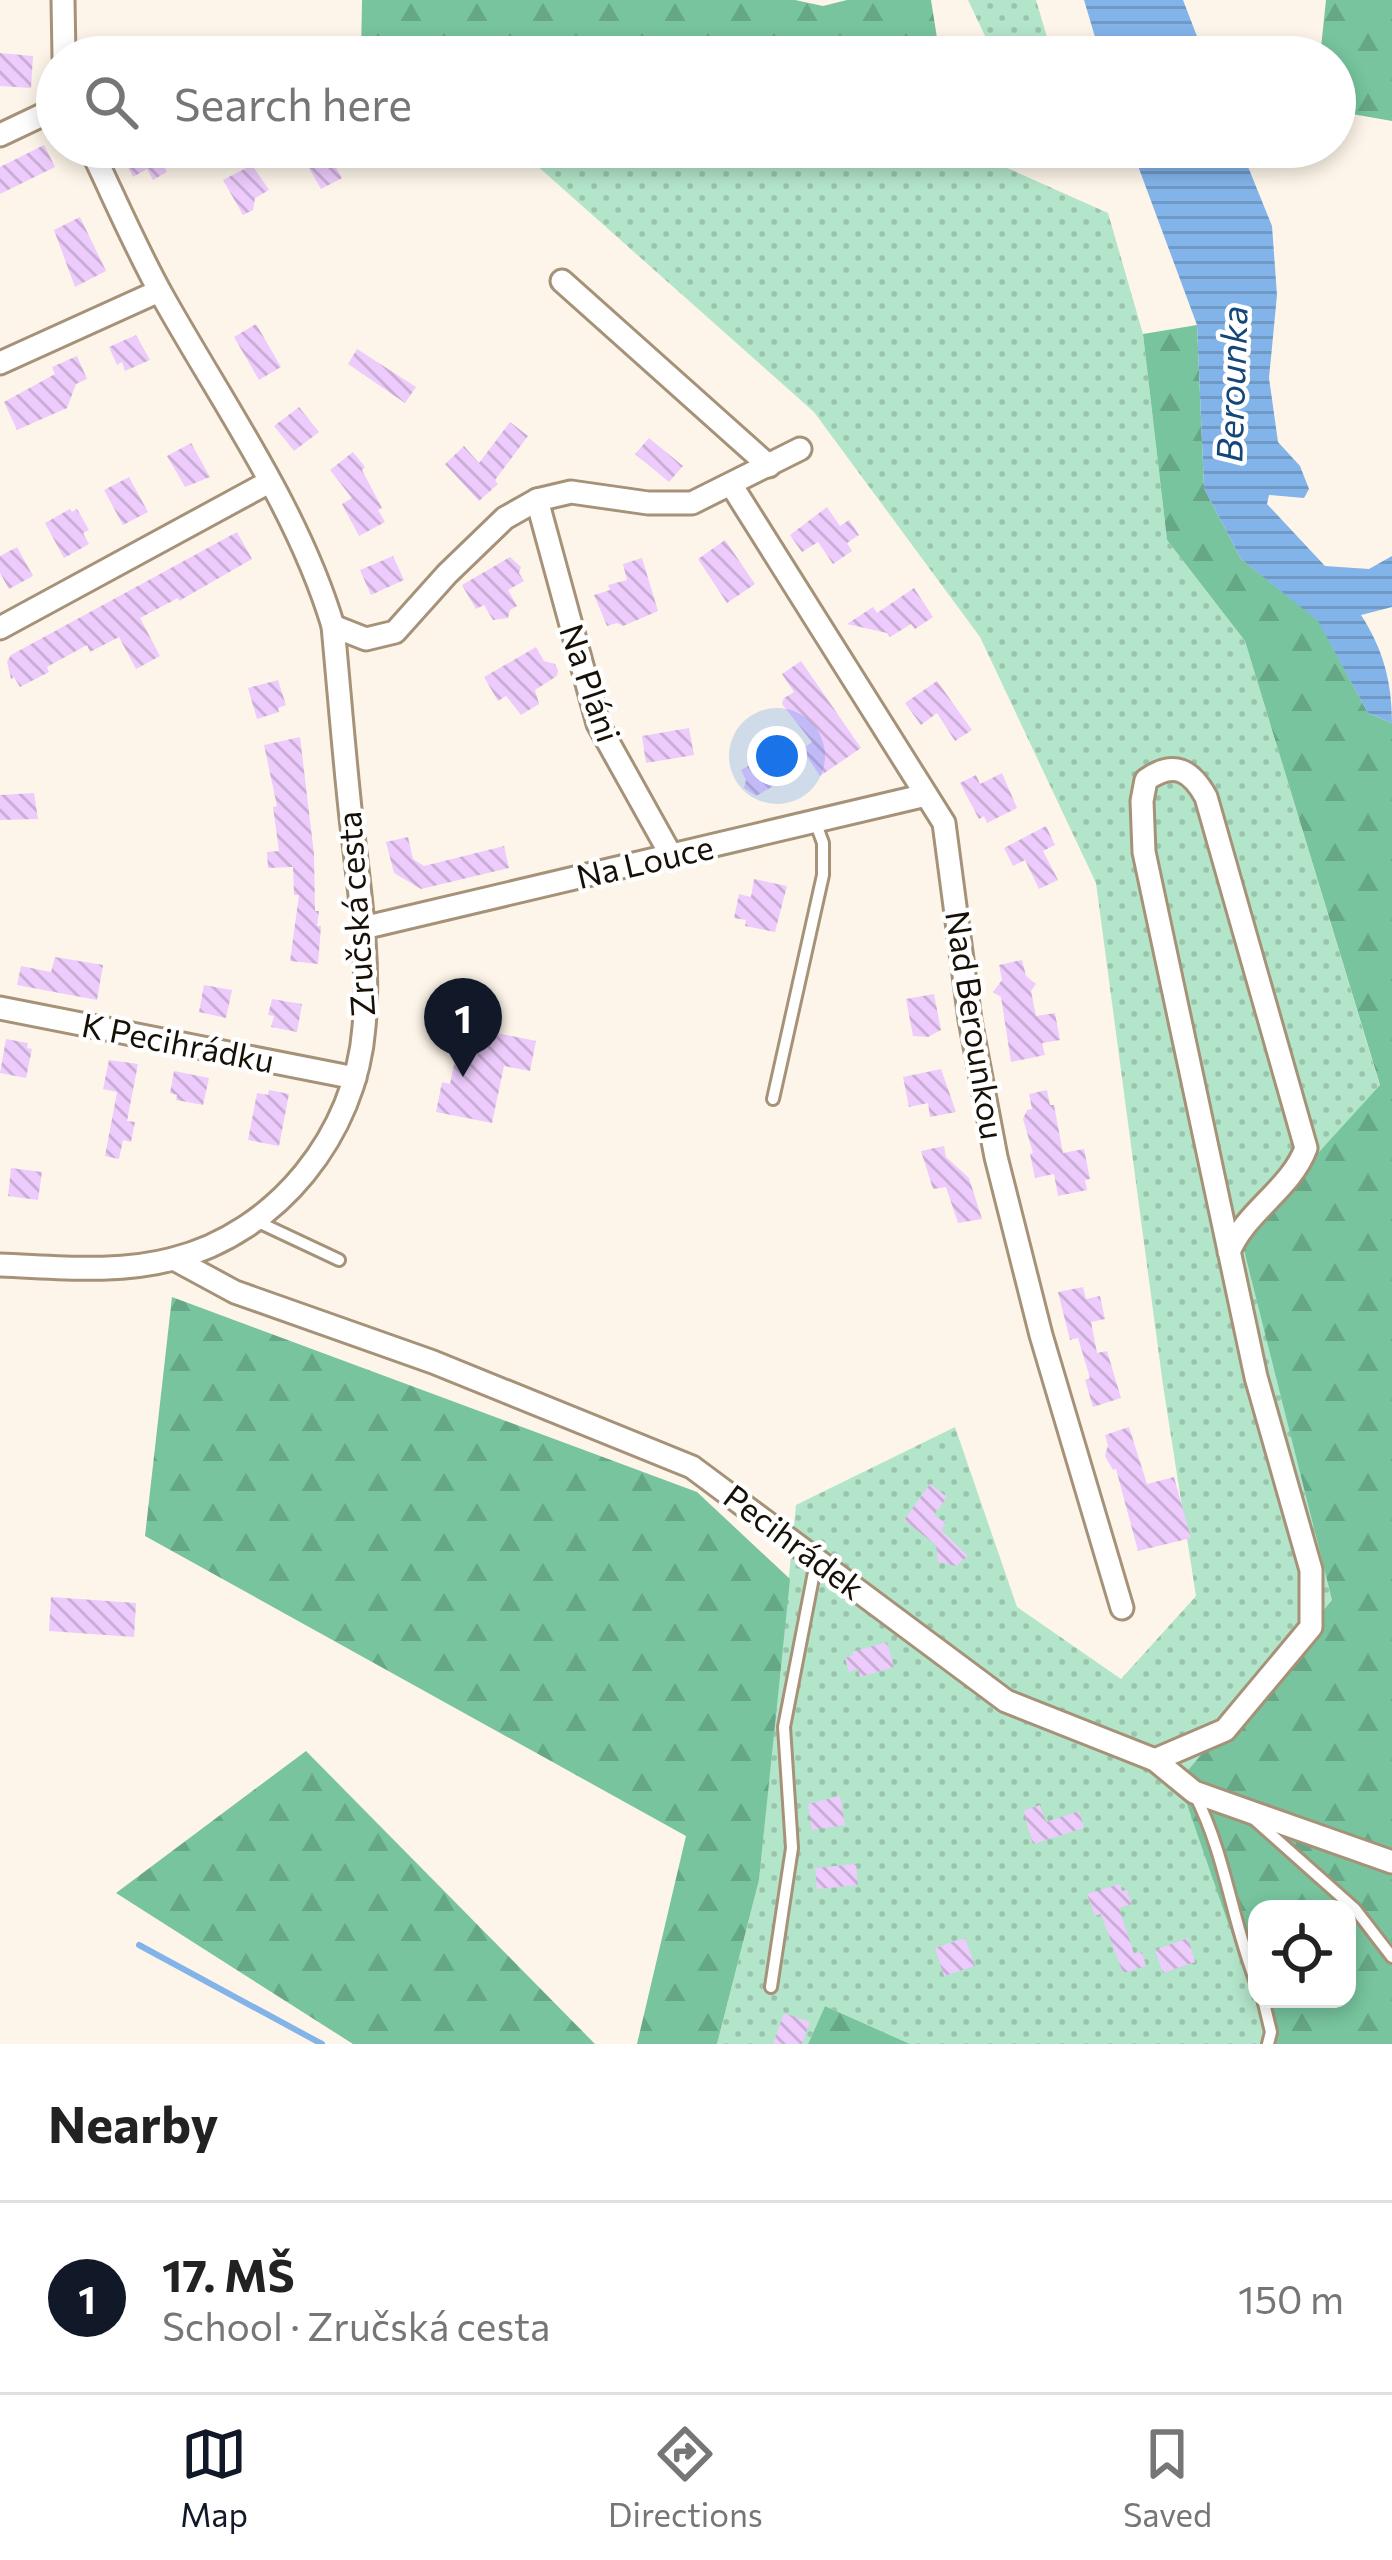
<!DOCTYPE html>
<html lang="en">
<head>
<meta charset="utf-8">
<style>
  :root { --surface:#fff; --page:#f2f2f2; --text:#222; --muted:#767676; --line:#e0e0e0; --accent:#111827 }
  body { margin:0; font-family:Commissioner,sans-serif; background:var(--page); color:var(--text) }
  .controls { position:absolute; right:36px; bottom:36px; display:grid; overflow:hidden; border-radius:24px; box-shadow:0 6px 18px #0003 }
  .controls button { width:108px; height:108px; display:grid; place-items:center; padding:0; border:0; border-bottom:3px solid var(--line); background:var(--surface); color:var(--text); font:60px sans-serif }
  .you { position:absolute; left:777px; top:756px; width:42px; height:42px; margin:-30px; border:9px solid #fff; border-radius:50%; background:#1a73e8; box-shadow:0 0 0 18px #1a73e833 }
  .badge { display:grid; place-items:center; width:78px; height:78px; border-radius:50%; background:var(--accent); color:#fff; font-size:39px; font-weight:700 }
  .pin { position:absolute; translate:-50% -99px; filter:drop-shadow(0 3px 6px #0008) }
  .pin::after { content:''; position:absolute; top:63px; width:42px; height:36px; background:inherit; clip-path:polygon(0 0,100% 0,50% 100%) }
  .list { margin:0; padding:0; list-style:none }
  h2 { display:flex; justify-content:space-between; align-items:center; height:156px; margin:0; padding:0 48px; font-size:51px }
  h2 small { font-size:39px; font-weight:400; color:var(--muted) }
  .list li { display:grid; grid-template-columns:78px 1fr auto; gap:36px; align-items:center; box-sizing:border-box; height:192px; padding:0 48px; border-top:3px solid var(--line) }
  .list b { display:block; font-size:45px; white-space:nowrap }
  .list p { margin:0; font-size:39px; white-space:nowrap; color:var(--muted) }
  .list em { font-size:39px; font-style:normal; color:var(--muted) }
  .icon { flex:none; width:66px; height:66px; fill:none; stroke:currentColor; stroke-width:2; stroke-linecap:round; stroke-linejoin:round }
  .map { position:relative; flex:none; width:1392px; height:2044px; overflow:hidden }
  .search { position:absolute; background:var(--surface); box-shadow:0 6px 18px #0003; left:36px; right:36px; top:36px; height:132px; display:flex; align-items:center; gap:30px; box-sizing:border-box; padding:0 42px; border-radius:66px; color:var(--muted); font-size:45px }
  .sheet { height:348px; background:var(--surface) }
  nav { display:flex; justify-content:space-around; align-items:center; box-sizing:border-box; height:168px; border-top:3px solid var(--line); background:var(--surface); font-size:33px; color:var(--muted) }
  nav a { display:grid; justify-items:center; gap:6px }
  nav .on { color:var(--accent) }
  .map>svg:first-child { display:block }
  .grass { fill:url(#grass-dots) }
  .forest { fill:url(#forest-firs); fill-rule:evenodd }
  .water { fill:url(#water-rules) }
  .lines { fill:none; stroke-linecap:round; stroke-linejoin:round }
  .stream { stroke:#82b3e9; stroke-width:6 }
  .building { fill:url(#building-back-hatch) }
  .lane-casing { stroke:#a69278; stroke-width:16 }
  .street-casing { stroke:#a69278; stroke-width:27 }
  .lane { stroke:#fff; stroke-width:10 }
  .street { stroke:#fff; stroke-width:21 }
  .labels { text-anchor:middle; stroke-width:9; stroke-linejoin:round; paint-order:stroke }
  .street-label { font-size:33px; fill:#171007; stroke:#fff }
  .water-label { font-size:36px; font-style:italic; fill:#144778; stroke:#fff }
</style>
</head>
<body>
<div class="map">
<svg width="1392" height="2044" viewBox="0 0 1392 2044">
  <defs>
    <pattern id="grass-dots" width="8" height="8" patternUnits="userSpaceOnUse" patternTransform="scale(3)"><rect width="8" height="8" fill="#b3e5ca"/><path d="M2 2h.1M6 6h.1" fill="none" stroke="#99c3ac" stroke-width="1.8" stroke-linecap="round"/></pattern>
    <pattern id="forest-firs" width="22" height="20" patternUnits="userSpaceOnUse" patternTransform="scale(3)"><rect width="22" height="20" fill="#77c49e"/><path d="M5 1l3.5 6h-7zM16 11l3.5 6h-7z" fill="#66a787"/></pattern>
    <pattern id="water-rules" width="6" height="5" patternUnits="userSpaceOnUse" patternTransform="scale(3)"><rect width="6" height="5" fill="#82b3e9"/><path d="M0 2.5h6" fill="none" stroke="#7099c6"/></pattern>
    <pattern id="building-back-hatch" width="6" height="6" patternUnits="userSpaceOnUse" patternTransform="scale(3)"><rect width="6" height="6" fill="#edcbfc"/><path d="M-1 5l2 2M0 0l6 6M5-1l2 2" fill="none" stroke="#caadd6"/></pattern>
  </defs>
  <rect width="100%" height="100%" fill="#fdf5e9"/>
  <!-- grass -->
  <g class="grass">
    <polygon points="968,0 1036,0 1052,54 995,57"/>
    <polygon points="516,147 960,147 1108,213 1143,334 1167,540 1245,641 1380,1086 1242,1238 1332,1600 1180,1781 1265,2031 1260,2044 910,2044 825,2006 808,2044 717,2044 759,1880 796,1505 955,1427 1017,1607 1121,1679 1196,1596 1163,1385 1096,883 980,637 814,412"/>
  </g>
  <!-- forest -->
  <g class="forest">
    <polygon points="362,0 795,0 823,6 847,0 931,0 940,57 660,57 634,50 590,57 361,57"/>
    <polygon points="1326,0 1392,0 1392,121 1335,111 1335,57 1320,57"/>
    <path d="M1197,325L1204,488L1241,559L1318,620L1368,713L1392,723V2044H1260L1265,2030L1179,1781L1332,1600L1241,1238L1380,1085L1245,641L1167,540L1143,334ZM1257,1909H1347V1999H1257Z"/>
    <polygon points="172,1297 697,1492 790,1579 759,1880 717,2044 637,2044 686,1836 145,1536"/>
    <polygon points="306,1751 595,2044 353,2044 116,1893"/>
    <polygon points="825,2006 910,2044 808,2044"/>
  </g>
  <!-- water -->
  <g class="water">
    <polygon points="1084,0 1183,0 1205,57 1101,57"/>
    <path d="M1131,147H1240L1272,226L1277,295L1269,378L1278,442L1300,466L1309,489L1304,498L1269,495L1267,504L1325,566L1369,569L1392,556V607L1361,615C1383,649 1392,682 1392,723L1368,713L1318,621L1241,559L1204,488L1197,325Z"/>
  </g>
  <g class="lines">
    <!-- stream -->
    <polyline class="stream" points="139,1945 322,2044"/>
  </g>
  <!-- building -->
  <g class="building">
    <polygon points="0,53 33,56 31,88 0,86"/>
    <polygon points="44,145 55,167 0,194 0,167"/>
    <polygon points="118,147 154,147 167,172 153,180 147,169 133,177"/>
    <polygon points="319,147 345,147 350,157 335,166 342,178 321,189 302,156"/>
    <polygon points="252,165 269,190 255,198 253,210 243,215 223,180"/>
    <polygon points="80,217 106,271 75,287 54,230"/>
    <polygon points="256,324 281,367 259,380 234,337"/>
    <polygon points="136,335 150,360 125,371 122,362 117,365 109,347"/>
    <polygon points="357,349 416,387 405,403 348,364"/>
    <polygon points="77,356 87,379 76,384 67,408 17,430 4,402 55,374 52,367"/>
    <polygon points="299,407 319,432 294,451 274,426"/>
    <polygon points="510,422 528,436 495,480 498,484 479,501 445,464 464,446 479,463"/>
    <polygon points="649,438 683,466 669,482 635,454"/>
    <polygon points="191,443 210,477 185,487 167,456"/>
    <polygon points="353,452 365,467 362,470 382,508 378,510 385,522 359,536 342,504 352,498 330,470"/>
    <polygon points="129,477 148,512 123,525 104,490"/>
    <polygon points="827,507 840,526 849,520 859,535 847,543 852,551 833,564 818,542 802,552 790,535"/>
    <polygon points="70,509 72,512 77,509 89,530 83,533 89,544 64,558 45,523"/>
    <polygon points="237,532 252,559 179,601 178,598 140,618 160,656 136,669 119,637 90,652 87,645 47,667 49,672 20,687 14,677 11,679 7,662 11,655"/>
    <polygon points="725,540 755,584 727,603 698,559"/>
    <polygon points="17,547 33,576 9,589 0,573 0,556"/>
    <polygon points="393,556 404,580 371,595 360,570"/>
    <polygon points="510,557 521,567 519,573 524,581 508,590 517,606 510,610 508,618 493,620 484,605 476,609 462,585"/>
    <polygon points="642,558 658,611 623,626 617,623 607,626 594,595 610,590 608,585 627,580 623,564"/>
    <polygon points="914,588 933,617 915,629 911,624 890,637 887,633 847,624 873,607 877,613"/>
    <polygon points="536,647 544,661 555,664 558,670 557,676 535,690 539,704 521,715 506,696 498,701 484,677"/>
    <polygon points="801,661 861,748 820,776 802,749 812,742 782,704 784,698 794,692 782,674"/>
    <polygon points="278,680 286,705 278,708 279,712 257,719 248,688"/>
    <polygon points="937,681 972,730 955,741 937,713 921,725 905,703"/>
    <polygon points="689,728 694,755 646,763 642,736"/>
    <polygon points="300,737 314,854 315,911 319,911 317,926 321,926 318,964 290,961 299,895 294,895 293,867 268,868 267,852 279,851 273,807 277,806 264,745"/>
    <polygon points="776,750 788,770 773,779 777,784 756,796 744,788 746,780 741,770"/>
    <polygon points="1002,773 1017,808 987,823 984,816 979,819 960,783 976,775 980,784"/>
    <polygon points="34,793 38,819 0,820 0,795"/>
    <polygon points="1046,826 1055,845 1043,851 1058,880 1039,889 1025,860 1013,866 1004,848"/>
    <polygon points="408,837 413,859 424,866 504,846 509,868 421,889 394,873 386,842"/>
    <polygon points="754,879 787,886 775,932 745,926 746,920 734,918 739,894 751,897"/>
    <polygon points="55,957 103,965 97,1000 17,985 21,966 51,972"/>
    <polygon points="1022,960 1026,976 1036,984 1031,991 1036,1016 1055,1013 1060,1040 1042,1043 1045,1055 1011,1062 1001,997 993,992 1002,980 999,965"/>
    <polygon points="204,985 232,990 226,1018 199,1012"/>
    <polygon points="934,994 941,1030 928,1037 913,1036 906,999"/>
    <polygon points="272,999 302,1004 297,1032 271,1027 274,1016 268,1015"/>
    <polygon points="462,1026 536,1041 530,1071 504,1066 492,1123 436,1112 442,1082 450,1084"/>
    <polygon points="6,1039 28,1043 27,1048 32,1049 26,1078 0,1073"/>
    <polygon points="109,1060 138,1064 127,1121 135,1122 131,1142 123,1140 119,1159 105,1156 117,1092 103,1089"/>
    <polygon points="941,1069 956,1112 930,1117 928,1103 909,1107 903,1077"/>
    <polygon points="174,1071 209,1078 203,1105 176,1100 177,1095 170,1093"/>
    <polygon points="269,1090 289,1094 279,1146 248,1140 257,1093 268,1095"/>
    <polygon points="1047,1090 1050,1105 1054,1105 1063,1153 1084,1149 1090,1179 1085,1180 1087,1190 1058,1196 1054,1174 1035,1178 1030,1154 1033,1153 1023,1119 1027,1110 1032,1109 1029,1094"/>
    <polygon points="944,1146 946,1157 969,1178 982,1219 958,1223 946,1187 933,1189 921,1151"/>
    <polygon points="11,1168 42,1172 38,1200 8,1196"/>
    <polygon points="1083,1287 1086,1299 1100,1296 1105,1319 1091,1322 1097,1353 1107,1351 1121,1398 1093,1407 1085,1380 1090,1378 1078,1338 1070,1340 1058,1292"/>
    <polygon points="1129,1427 1147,1484 1174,1477 1191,1538 1138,1551 1116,1469 1113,1470 1105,1456 1108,1445 1105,1435"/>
    <polygon points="930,1484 947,1497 934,1515 946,1523 941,1530 968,1556 956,1566 938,1562 936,1545 904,1520"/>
    <polygon points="51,1597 136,1603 134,1637 49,1631"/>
    <polygon points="887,1642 894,1667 860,1677 858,1669 849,1672 845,1658 853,1655 852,1652"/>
    <polygon points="840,1796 845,1825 812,1830 808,1804"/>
    <polygon points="1040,1805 1046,1822 1079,1811 1084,1828 1033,1844 1023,1811"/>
    <polygon points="856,1864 858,1885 817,1889 815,1868"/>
    <polygon points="1120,1884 1122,1891 1127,1890 1132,1904 1119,1908 1134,1954 1142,1952 1146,1966 1123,1973 1101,1914 1095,1916 1087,1894"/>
    <polygon points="965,1938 975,1966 944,1976 935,1948"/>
    <polygon points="1188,1938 1195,1962 1163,1973 1155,1950"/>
    <polygon points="784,2013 810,2022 802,2044 773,2044"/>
  </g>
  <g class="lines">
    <defs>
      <g id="lane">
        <polyline points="773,1099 823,875 823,843 816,824"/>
        <polyline points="256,1221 339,1260"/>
        <path d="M1195,1795C1226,1856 1232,1922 1257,1985"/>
        <polyline points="1255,1820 1355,1909 1392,1957"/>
        <polyline points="771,1987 792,1848 784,1727 816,1562"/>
        <polyline points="1263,1999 1271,2032 1268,2044"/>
      </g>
      <g id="street">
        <polyline points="63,0 64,57"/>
        <polyline points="0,135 57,108"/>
        <polyline points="562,281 769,466"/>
        <polyline points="0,363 159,291"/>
        <polyline points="732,486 944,823 970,1020 996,1157 1041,1335 1122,1608"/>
        <polyline points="537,500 598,724 671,855"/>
        <polyline points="333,626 366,639 395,632 447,574 505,518 537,500 571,492 648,503 692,503 800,449"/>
        <polyline points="0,628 269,482"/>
        <polyline points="363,928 926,795"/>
        <polyline points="0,1008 355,1078"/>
        <polyline points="174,1259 235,1292 433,1362 692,1467 1006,1701 1155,1760 1194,1792 1392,1862"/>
        <path d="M0,1265C57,1267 117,1274 173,1259C277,1233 356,1134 364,1027C370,958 359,887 351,818C344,754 339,690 333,626C298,509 223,404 163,297C136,249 114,197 90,147"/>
        <path d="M1155,1760L1225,1730L1311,1627V1570L1256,1377L1144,852L1142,801L1146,780C1174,760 1191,770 1206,797L1306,1148C1291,1189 1246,1211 1229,1252"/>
      </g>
    </defs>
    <!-- lane casing -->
    <use href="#lane" class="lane-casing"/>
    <!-- street casing -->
    <use href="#street" class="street-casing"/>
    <!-- lane -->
    <use href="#lane" class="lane"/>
    <!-- street -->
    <use href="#street" class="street"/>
  </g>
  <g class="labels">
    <!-- street labels -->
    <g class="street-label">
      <text transform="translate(590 683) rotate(71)" y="12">Na Pláni</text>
      <text transform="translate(645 862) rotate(-13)" y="12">Na Louce</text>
      <text transform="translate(356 914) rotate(-94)" y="12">Zručská cesta</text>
      <text transform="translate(975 1025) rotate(81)" y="12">Nad Berounkou</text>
      <text transform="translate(178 1043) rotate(11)" y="12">K Pecihrádku</text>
      <text transform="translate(794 1542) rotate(37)" y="12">Pecihrádek</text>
    </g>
    <!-- water labels -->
    <g class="water-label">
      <text transform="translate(1232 384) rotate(-88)" y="13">Berounka</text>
    </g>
  </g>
</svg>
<div class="controls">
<button><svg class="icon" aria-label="locate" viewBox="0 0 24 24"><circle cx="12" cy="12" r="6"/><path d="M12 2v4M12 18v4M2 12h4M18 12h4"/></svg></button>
</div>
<div class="you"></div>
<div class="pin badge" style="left:463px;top:1077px">1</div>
<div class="search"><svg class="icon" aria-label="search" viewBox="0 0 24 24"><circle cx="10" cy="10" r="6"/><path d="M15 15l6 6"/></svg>Search here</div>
</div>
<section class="sheet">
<h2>Nearby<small></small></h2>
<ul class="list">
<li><span class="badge">1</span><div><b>17. MŠ</b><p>School · Zručská cesta</p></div><em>150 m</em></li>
</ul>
</section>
<nav>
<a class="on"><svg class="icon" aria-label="map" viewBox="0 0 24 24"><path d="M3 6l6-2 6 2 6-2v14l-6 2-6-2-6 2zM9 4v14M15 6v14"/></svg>Map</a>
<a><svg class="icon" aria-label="directions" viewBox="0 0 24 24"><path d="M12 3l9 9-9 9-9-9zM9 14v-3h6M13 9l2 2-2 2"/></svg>Directions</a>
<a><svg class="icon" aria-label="saved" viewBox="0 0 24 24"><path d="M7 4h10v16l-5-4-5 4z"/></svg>Saved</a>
</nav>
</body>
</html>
